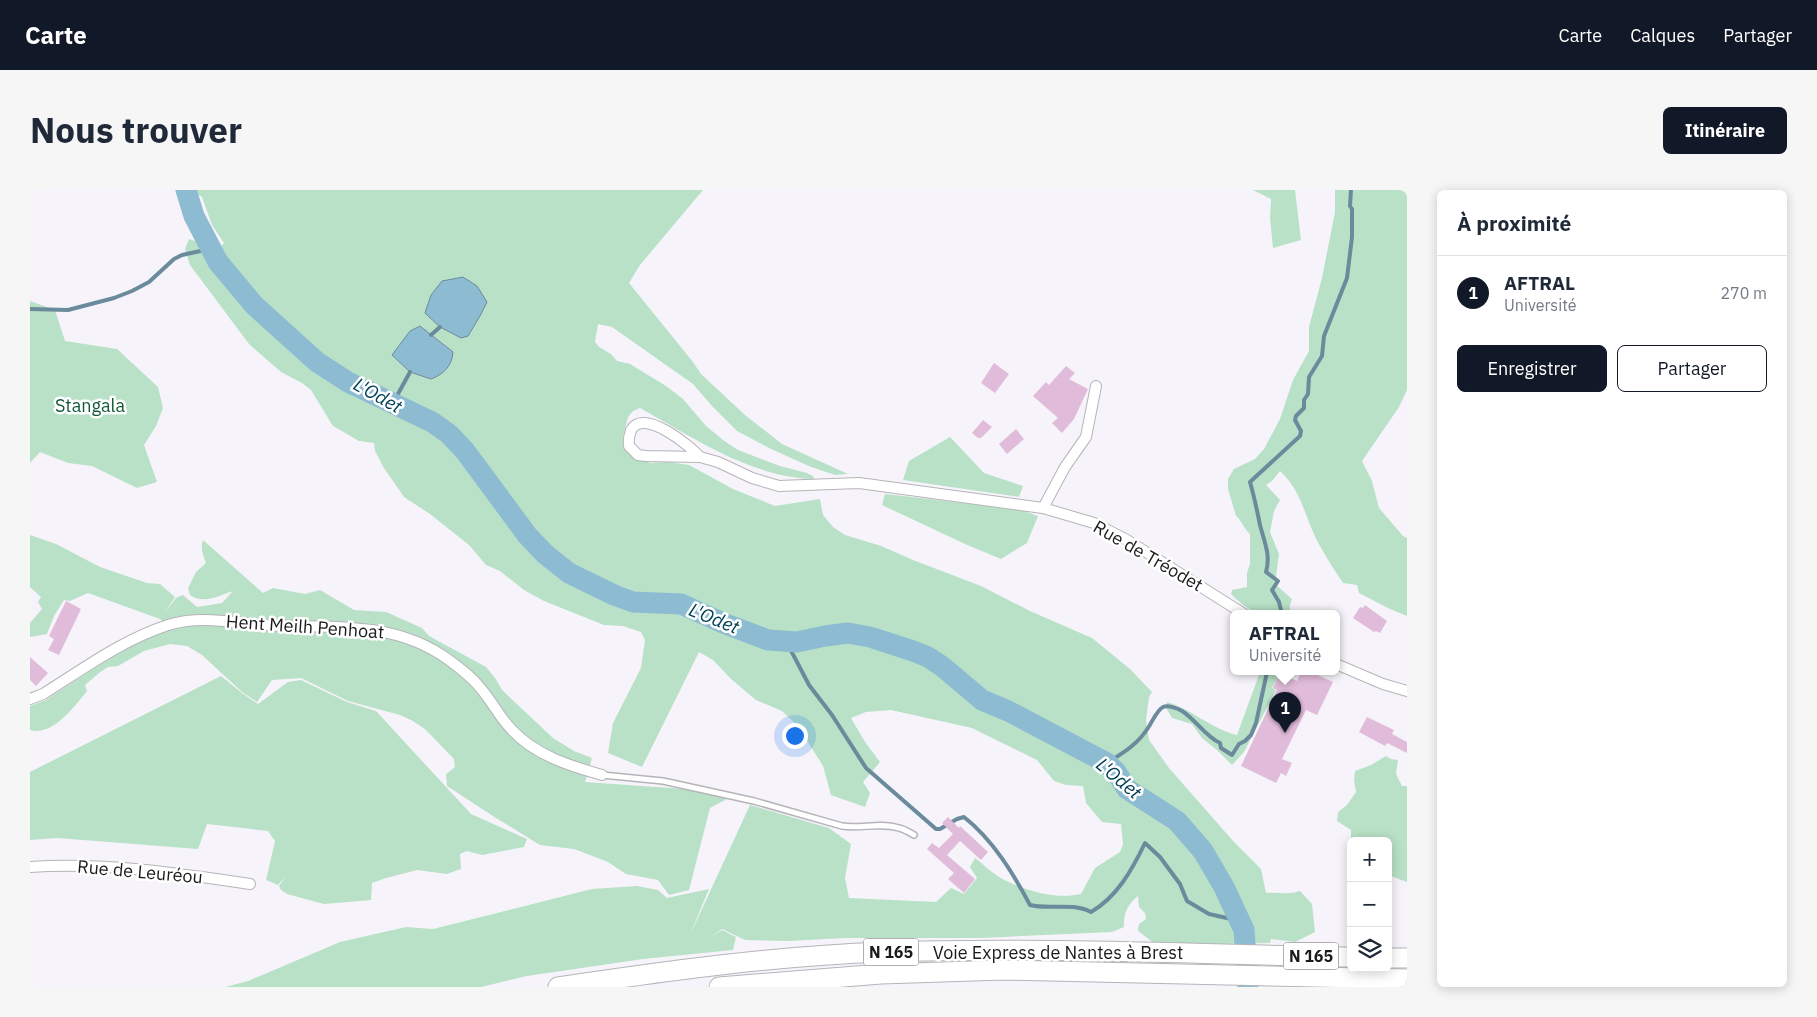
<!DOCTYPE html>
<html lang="fr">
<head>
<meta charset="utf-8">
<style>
  :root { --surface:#fff; --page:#f6f6f7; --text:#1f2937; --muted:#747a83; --line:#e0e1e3; --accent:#111827 }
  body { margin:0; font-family:"IBM Plex Sans",sans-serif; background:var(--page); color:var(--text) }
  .controls { position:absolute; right:15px; bottom:15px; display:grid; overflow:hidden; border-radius:8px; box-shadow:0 2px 12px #0003 }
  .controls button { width:45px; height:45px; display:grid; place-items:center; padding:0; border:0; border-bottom:1px solid var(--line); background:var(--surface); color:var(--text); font:25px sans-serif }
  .you { position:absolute; left:764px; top:545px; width:18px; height:18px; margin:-12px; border:4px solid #fff; border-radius:50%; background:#1a73e8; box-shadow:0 0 0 8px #1a73e833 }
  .badge { display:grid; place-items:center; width:32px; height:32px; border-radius:50%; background:var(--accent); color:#fff; font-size:16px; font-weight:700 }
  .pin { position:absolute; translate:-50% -41px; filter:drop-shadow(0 1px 2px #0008) }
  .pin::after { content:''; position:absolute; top:26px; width:18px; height:15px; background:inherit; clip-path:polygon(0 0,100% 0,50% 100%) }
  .popup { position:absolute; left:1200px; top:420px; width:110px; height:65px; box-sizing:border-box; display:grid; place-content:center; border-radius:8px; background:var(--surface); filter:drop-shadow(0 1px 4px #0005); font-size:16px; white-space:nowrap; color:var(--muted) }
  .popup b { font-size:19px; color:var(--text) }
  .popup::after { content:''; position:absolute; left:50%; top:100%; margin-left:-10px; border:10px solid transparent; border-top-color:var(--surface) }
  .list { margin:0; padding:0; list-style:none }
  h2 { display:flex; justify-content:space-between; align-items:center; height:65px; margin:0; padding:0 20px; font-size:21px }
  h2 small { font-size:16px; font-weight:400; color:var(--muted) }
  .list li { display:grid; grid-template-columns:32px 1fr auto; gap:15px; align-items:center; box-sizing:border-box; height:75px; padding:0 20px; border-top:1px solid var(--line) }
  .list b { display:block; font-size:19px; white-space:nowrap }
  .list p { margin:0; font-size:16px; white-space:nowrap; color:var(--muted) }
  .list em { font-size:16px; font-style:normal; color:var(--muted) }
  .actions { display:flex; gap:10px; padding:15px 20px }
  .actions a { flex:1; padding:11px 0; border:1px solid var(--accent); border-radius:8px; text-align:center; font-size:18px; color:var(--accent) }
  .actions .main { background:var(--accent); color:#fff }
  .icon { flex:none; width:28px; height:28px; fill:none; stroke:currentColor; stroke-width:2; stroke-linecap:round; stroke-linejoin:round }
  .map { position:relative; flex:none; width:1377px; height:797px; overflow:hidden; border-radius:8px }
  header { display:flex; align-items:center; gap:30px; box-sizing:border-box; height:70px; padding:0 25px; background:var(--accent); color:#fff }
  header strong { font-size:24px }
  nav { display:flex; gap:28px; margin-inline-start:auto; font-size:18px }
  .intro { display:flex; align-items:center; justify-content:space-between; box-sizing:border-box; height:120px; padding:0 30px }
  h1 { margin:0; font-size:35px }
  .button { padding:12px 22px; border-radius:8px; background:var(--accent); color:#fff; font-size:18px; font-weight:700 }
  main { display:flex; gap:30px; padding:0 30px }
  aside { flex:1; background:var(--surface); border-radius:8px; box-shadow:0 2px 12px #0003 }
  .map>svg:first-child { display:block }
  .green { fill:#b8e1c7; fill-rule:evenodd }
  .water { fill:#8dbbd2; stroke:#6b8b9c }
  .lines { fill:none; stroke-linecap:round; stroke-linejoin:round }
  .stream { stroke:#6b8b9c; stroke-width:4 }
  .river { stroke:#8dbbd2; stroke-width:21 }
  .building { fill:#e1bcda }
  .lane-casing { stroke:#b5b4b9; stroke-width:8 }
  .street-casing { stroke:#b5b4b9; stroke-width:12 }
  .highway-casing { stroke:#b5b4b9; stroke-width:21 }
  .lane { stroke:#fff; stroke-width:5 }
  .street { stroke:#fff; stroke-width:10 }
  .highway { stroke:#fff; stroke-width:19 }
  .labels { text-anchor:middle; stroke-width:5; stroke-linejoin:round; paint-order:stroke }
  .shield { fill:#fff; stroke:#5f5f61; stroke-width:1 }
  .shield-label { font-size:16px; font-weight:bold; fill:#1b1b1d }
  .park-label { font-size:18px; fill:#115836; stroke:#fff }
  .street-label { font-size:18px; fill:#1b1b1d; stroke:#fff }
  .water-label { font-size:19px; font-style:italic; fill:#004158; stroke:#fff }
</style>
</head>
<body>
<header>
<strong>Carte</strong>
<nav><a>Carte</a><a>Calques</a><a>Partager</a></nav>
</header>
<div class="intro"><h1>Nous trouver</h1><a class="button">Itinéraire</a></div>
<main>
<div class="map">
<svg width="1377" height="797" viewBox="0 0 1377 797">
  <rect width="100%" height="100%" fill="#f6f4fa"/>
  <!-- green -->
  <g class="green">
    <path d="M159,0H673L610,75L599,93L663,172L671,184L715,225L752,254L818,284L805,285L781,277L739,258L707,241L682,216L663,194L582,137L568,134L565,152L569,157L581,164L587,171L600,174L636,196L653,209L676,236L693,250L708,260L750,276L777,283L783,286L784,289C720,287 664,248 610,218L603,221L598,227L593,246L594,253L605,266L620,273L638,272L659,275L703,299L745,316L790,309L793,325L803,337L815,345L851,356L883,370L951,396L1000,421L1062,448L1100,479L1122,502L1119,507L1116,530L1119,550L1139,578L1204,652L1231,679L1236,703C1248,702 1259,705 1270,701L1282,714L1285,742L1265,752L1241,749L1240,753L1145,755L1124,753L1108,741L1109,734L1116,729L1115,723L1109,717L1108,706C1098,714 1093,724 1094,737L1082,742L950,748H817L757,751L715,750L692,739L680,747L692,740L706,747L703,760L613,769L497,786L451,797H195L218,791L310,752L376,737L403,739L562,699L607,696L628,700L637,708L679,699L659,747L720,615L799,638L821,654L815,688L819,708L906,712L921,698L934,704L947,688L940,677L945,668C953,674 961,682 969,687C992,700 1026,710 1051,704L1065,678L1090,662L1093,654L1091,634L1072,632L1056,613L1053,596L1036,595L1024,591L1007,570L942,538L861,520L836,522L821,528L835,552L850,572L833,592L840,603L835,617L801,605L793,576L768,536L752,521L726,510L701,489L683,470L669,462L612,577L578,563L583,533L611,478L615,450L611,442L593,436L574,435L514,411L494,400L470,381L456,375L439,355L400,324L374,307L354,278L345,261L344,253L329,251L303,236L281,200L272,193L251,182L219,154L160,75L155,59L159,49L188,59L194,53L182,35L172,7ZM390,136L423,162L401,189L380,182L362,165Z"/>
    <polygon points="1223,0 1265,0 1271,50 1243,58 1240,28 1241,9"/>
    <path d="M1305,0H1377V200L1369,217L1332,271L1342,291L1349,318L1373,346L1377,348V426L1360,419L1329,403L1327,395L1313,393C1302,376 1291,360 1283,342C1273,319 1270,300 1250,281L1242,291L1236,295L1250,310L1244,321L1240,342L1249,364L1245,394L1262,409L1260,415V424C1230,424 1223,426 1201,404L1202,400L1217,397V383L1220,374V344C1214,339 1211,329 1206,326L1198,299V289L1204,279L1225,269L1234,259L1250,229L1263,190L1279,161V137L1292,88L1305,22Z"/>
    <polygon points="0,111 25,120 35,151 87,159 128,197 133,218 126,236 114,255 127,292 107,298 62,276 38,273 10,262 0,273"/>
    <polygon points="920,247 954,283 993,296 989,307 873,290 879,271"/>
    <polygon points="855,304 988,319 1008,326 997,353 971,369 935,354 852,315"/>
    <path d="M0,345L26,354L70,377L117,393L130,394L145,407L135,422L146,408L153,405L167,417L192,413L203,401C190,405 173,415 160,405L158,398L166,382L176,373C173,365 170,359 173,350L233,403L243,398L275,404L290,400L324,420L356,422L392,438L399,446L456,477L465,488L472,500L523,548L544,561L562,568L555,592L655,599L697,609L680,618L659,700L639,705L628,690L596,684L578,672L544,659L510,655L466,628L417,596L416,584L425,577L424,569L396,540L383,531L370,525L318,511L271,488L242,490L227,512L212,502L172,465L157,456L140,454L114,461L88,476L78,477L69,483L55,495L57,501C45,516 22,547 0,540V516L16,510L99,455L139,437L130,429L58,403L40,411L34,410L24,426L17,444L0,447V433L12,419L8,412L11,407L0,397Z"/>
    <path d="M1230,482H1251L1242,498L1246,500L1214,562L1202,575L1187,560L1172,548L1162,534L1142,528L1136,518L1137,512C1162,519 1181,539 1207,545Z"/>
    <polygon points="191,486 212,503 228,514 258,492 271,490 317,512 346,521 441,624 497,649 494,657 452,665 437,661 430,664 431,679 417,684 387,680 356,688 342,693 341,710 294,714 257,704 251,700 249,696 256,686 248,695 236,690 245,651 238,641 177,634 168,659 27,648 0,650 0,582"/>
    <polygon points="1356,566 1361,569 1368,570 1366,584 1372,596 1377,596 1377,692 1358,685 1358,651 1321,651 1321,640 1307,631 1308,622 1317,615 1326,602 1324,590 1325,581 1341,575"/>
  </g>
  <!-- water -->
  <g class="water">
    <polygon points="433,87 447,96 457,112 450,126 438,146 431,148 410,137 395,123 401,105 412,91"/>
    <path d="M390,136L423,162C422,176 414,184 401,189L380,182L362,165L380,141Z"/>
  </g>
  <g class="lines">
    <!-- stream -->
    <g class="stream">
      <polyline points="0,119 38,120 84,108 102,101 119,92 144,69 152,65 180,59"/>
      <polyline points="401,145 410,137"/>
      <polyline points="363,213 380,182"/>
      <path d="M1252,424L1249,412L1242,400L1248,391L1236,382C1241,365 1234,351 1230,335C1227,320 1224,306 1220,292L1270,246L1271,241L1265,230L1266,226L1274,218V210L1278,204L1279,187L1292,166L1294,146L1317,88L1322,47V19L1320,16L1321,0"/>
      <path d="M756,451L779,495L802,525L836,578L906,639H910L927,629L934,627C963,650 983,683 1000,715C1020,720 1041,712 1061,722C1087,707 1102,680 1115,653L1130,667L1150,694L1157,711L1179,724L1210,731"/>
      <path d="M1077,573C1093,563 1107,555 1118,538C1122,532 1127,520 1133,517C1138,515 1147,518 1152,521C1165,529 1176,547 1190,553L1191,558L1202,565L1209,554L1215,551L1221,545L1226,533L1237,482"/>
    </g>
    <!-- river -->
    <polyline class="river" points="156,0 164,26 188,72 224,115 287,172 318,192 402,232 419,244 435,261 497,345 515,364 539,383 584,405 603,412 651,414 693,433 738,450 767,452 795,446 818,443 840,447 883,461 898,467 913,477 952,510 978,521 1077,573 1086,582 1097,599 1147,631 1173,661 1194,697 1214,740 1218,797"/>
  </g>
  <!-- building -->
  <g class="building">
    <polygon points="964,173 979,184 965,203 951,193"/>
    <polygon points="1036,176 1045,183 1039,189 1058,199 1044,229 1032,243 1022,233 1028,228 1003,206 1016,192 1019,195"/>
    <polygon points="953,230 962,237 951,248 948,248 942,243"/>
    <polygon points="986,239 994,249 977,264 969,254"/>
    <polygon points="36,411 51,419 29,465 18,460 24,449 19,446"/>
    <polygon points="1335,415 1357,431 1350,443 1346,441 1344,442 1323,428 1330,417 1333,418"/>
    <polygon points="0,467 18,483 6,496 0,490"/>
    <polygon points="1271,482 1281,482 1303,492 1287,525 1276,520 1252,569 1262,573 1256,586 1251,583 1246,593 1211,576 1247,500 1243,498 1250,483 1267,491"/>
    <polygon points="1337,527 1364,540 1362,544 1377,552 1377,563 1357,553 1355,556 1329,542"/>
    <polygon points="918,627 929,638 930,636 958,662 951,670 930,651 917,665 945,689 934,703 918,689 924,683 897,659 902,653 909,658 923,644 912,633"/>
  </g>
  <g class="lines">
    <defs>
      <path id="lane" d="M572,585L633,591L724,611L812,636C831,639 850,632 869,638C874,639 879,642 884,645"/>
      <g id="street">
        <path d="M670,267C659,255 614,218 601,240C599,246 598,250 599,256L608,265L616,266L670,267L688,272L722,288L749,296L829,293L1013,318L1064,333L1097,350L1214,424"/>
        <polyline points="1013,318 1035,277 1056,247 1066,196"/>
        <polyline points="1306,474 1353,494 1377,501"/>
        <path d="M0,509L13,504C53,479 92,450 138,435C170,425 204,433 236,435C300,439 363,429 419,470C431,479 443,488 452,500C463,513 470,528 482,540C505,565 540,576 572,585"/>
        <path d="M0,677C74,672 147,683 220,694"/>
      </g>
      <g id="highway">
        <polyline points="1358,768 1377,768"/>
        <path d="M528,797C636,781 744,766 853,762C1009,757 1165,764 1321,767"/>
        <polyline points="689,797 851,784 974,780 1377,789"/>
      </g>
    </defs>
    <!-- lane casing -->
    <use href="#lane" class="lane-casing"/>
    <!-- street casing -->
    <use href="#street" class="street-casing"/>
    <!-- highway casing -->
    <use href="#highway" class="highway-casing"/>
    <!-- lane -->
    <use href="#lane" class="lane"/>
    <!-- street -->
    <use href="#street" class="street"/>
    <!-- highway -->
    <use href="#highway" class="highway"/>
  </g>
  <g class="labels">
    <!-- shield labels -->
    <g class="shield">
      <rect x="833.5" y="748.5" width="55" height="27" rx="4"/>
      <rect x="1253.5" y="752.5" width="55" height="27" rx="4"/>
    </g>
    <g class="shield-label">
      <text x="861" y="768">N 165</text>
      <text x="1281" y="772">N 165</text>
    </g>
    <!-- park labels -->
    <g class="park-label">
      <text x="60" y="222">Stangala</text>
    </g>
    <!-- street labels -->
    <g class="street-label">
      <text transform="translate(1118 366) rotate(30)" y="6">Rue de Tréodet</text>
      <text transform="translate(275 437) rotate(4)" y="6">Hent Meilh Penhoat</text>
      <text transform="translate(110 682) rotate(5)" y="6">Rue de Leuréou</text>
      <text x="1028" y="769">Voie Express de Nantes à Brest</text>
    </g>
    <!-- water labels -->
    <g class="water-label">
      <text transform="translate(348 205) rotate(29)" y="7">L'Odet</text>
      <text transform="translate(684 428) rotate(22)" y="7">L'Odet</text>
      <text transform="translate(1089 588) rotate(40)" y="7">L'Odet</text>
    </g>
  </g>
</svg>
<div class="controls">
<button>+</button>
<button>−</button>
<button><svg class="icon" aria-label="layers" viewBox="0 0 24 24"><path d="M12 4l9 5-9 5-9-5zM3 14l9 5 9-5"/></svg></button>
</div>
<div class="you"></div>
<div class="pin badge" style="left:1255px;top:543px">1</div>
<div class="popup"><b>AFTRAL</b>Université</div>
</div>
<aside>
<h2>À proximité<small></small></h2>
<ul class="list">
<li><span class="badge">1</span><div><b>AFTRAL</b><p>Université</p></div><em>270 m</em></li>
</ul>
<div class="actions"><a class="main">Enregistrer</a><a>Partager</a></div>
</aside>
</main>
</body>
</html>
